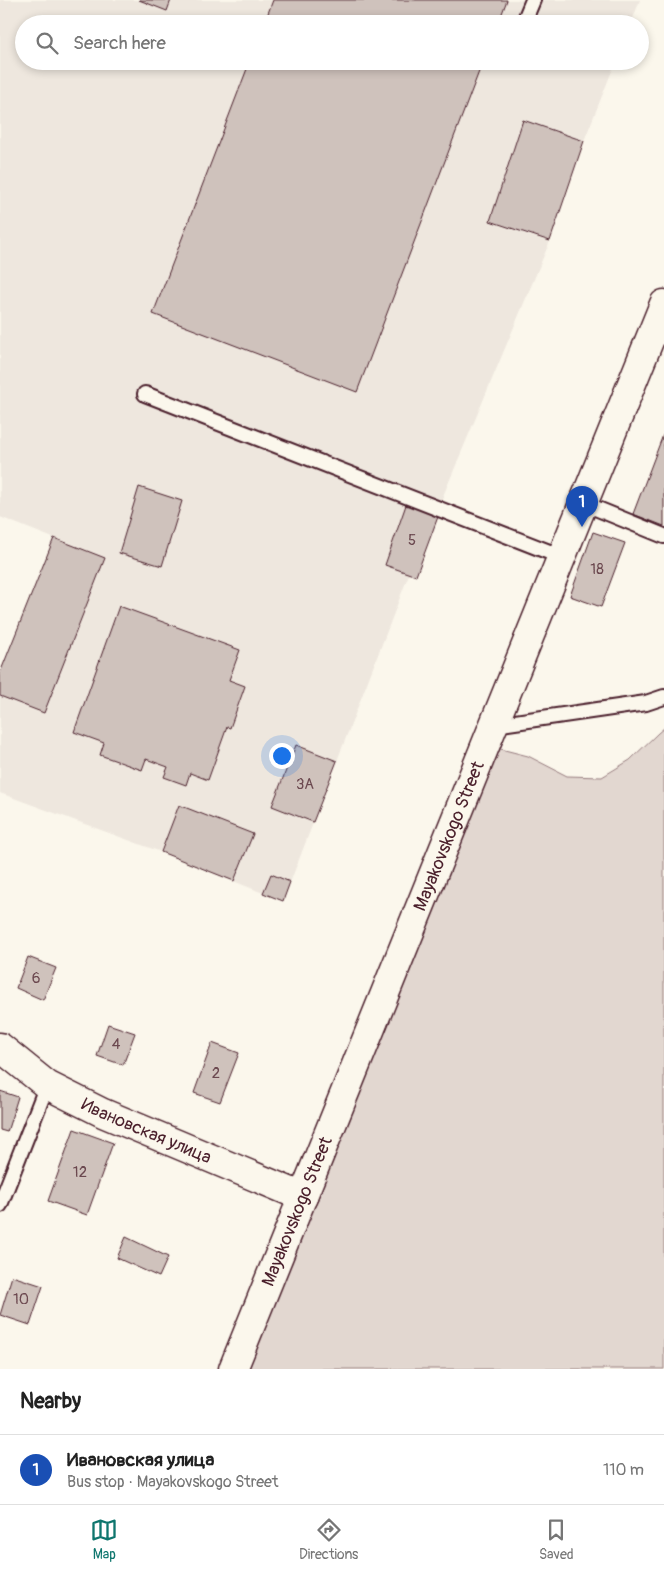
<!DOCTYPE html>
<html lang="en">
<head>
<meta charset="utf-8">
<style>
  :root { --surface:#fff; --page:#f2f2f2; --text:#222; --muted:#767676; --line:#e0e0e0; --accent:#0f766e }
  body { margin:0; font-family:Pangolin,sans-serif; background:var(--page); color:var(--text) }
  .you { position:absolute; left:281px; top:755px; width:18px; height:18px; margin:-12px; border:4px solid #fff; border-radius:50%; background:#1a73e8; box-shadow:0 0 0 8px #1a73e833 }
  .badge { display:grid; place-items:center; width:32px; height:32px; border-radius:50%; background:var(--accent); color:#fff; font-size:16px; font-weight:700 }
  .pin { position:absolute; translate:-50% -41px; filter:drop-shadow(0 1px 2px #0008) }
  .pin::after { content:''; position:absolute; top:26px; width:18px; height:15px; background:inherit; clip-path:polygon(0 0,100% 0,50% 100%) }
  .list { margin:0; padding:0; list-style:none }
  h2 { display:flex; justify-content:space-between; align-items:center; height:65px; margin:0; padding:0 20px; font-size:21px }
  h2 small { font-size:16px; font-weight:400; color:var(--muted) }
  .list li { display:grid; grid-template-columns:32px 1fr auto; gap:15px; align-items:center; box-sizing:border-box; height:70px; padding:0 20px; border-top:1px solid var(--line) }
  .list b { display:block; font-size:19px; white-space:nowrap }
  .list p { margin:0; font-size:16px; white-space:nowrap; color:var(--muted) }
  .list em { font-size:16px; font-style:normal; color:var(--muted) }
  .icon { flex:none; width:28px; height:28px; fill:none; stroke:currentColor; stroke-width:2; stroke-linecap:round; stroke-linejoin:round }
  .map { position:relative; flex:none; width:664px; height:1369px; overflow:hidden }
  .search { position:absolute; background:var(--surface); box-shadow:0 2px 8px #0003; left:15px; right:15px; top:15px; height:55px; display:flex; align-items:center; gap:12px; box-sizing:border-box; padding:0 18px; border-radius:28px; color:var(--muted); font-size:19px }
  .sheet { height:135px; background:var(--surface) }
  nav { display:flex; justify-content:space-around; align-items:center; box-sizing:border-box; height:70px; border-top:1px solid var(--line); background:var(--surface); font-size:14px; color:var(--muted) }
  nav a { display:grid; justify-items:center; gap:2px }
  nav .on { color:var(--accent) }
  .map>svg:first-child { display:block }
  .built { fill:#eee7de }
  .green { fill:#e2d7d0; stroke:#967b7e }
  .building { fill:#cfc2bc; stroke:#4a1f2b }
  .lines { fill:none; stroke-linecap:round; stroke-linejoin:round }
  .lane-casing { stroke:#4a1f2b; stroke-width:18 }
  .street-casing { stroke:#4a1f2b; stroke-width:31 }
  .secondary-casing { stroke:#4a1f2b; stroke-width:31 }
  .lane { stroke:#fbf7ec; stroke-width:14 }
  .street { stroke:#fbf7ec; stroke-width:28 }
  .secondary { stroke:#fbf7ec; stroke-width:28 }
  .labels { text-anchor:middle; stroke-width:4; stroke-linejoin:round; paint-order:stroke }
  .number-label { font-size:15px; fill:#6b484f }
  .street-label { font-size:18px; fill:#4a1f2b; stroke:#fbf7ec }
</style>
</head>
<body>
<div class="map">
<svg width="664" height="1369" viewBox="0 0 664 1369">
  <rect width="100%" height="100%" fill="#fbf7ec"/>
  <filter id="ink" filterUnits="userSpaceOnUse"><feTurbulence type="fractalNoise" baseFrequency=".02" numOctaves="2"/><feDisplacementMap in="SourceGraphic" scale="10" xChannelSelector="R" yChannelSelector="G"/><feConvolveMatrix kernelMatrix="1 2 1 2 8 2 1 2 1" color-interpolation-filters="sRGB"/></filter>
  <g filter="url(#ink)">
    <!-- built -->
    <polygon class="built" points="0,0 640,0 631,24 24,24 24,61 616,61 584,141 550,241 443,496 439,514 416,576 409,574 283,901 161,852 0,793 0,673 53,538 0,517"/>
    <!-- green -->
    <polygon class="green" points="664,728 664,1369 233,1369 485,745 528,756 567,776 602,777 630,760 658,733"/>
    <!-- building -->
    <g class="building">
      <polygon points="139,0 171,0 167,11"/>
      <polygon points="273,0 507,0 498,24 264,24"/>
      <polygon points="250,61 483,61 357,392 153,314"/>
      <polygon points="523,120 584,141 550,241 490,221"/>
      <polygon points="663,435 664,436 664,526 633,514"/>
      <polygon points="139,487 182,501 162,566 119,553"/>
      <polygon points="407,502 439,514 416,576 385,565"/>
      <polygon points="593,532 625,543 601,607 570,596"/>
      <polygon points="54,538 105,558 44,713 0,696 0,673"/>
      <polygon points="119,606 240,650 229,680 245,686 230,728 227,727 208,780 190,773 186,785 164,777 168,767 146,759 142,770 100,755 104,743 74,732"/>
      <polygon points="296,745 337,761 313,822 272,806"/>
      <polygon points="179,805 253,834 234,881 161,852"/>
      <polygon points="271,874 290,882 283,901 263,893"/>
      <polygon points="28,957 56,968 43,1000 16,988"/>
      <polygon points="108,1024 135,1033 123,1065 97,1056"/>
      <polygon points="212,1043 239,1053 220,1102 194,1093"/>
      <polygon points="0,1091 18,1097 7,1132 0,1130"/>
      <polygon points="74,1129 113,1143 87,1215 48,1201"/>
      <polygon points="126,1237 168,1257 159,1277 117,1258"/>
      <polygon points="12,1276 43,1286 30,1325 0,1315"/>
    </g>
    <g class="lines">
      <defs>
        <g id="lane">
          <polyline points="523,24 533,0"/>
          <polyline points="145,394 562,557"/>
          <polyline points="583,503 664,536"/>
          <polyline points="494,725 646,703 664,697"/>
          <polyline points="0,1205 47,1085"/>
        </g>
        <g id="street">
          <path id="s1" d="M0,1047L47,1085L103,1113L303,1197"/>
        </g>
        <g id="secondary">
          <path id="s2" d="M233,1369L664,304"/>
        </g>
      </defs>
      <!-- lane casing -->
      <use href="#lane" class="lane-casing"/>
      <!-- street casing -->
      <use href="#street" class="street-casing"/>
      <!-- secondary casing -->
      <use href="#secondary" class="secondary-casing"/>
      <!-- lane -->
      <use href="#lane" class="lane"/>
      <!-- street -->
      <use href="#street" class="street"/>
      <!-- secondary -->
      <use href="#secondary" class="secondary"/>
    </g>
  </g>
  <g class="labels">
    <!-- number labels -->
    <g class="number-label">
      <text x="412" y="545">5</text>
      <text x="597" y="574">18</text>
      <text x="305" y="789">3А</text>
      <text x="36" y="983">6</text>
      <text x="116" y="1049">4</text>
      <text x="216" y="1078">2</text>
      <text x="80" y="1177">12</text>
      <text x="21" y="1304">10</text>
    </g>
    <!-- street labels -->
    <g class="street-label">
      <text dy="6" stroke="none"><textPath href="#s2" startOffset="575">Mayakovskogo Street</textPath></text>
      <text dy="6" stroke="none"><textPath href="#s1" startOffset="170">Ивановская улица</textPath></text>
      <text dy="6" stroke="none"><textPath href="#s2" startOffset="170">Mayakovskogo Street</textPath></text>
    </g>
  </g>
</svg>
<div class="you"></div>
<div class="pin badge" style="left:582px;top:527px;background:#1a4fb4">1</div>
<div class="search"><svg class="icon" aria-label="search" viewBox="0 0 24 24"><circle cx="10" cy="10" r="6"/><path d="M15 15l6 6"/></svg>Search here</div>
</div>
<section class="sheet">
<h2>Nearby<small></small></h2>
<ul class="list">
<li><span class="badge" style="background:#1a4fb4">1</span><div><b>Ивановская улица</b><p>Bus stop · Mayakovskogo Street</p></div><em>110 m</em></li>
</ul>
</section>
<nav>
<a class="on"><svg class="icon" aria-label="map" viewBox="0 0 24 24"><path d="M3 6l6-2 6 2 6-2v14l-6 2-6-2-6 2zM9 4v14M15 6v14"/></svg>Map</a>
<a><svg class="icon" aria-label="directions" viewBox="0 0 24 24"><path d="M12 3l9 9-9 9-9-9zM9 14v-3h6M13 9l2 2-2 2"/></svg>Directions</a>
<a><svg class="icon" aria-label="saved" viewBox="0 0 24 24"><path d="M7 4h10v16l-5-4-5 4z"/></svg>Saved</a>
</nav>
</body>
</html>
